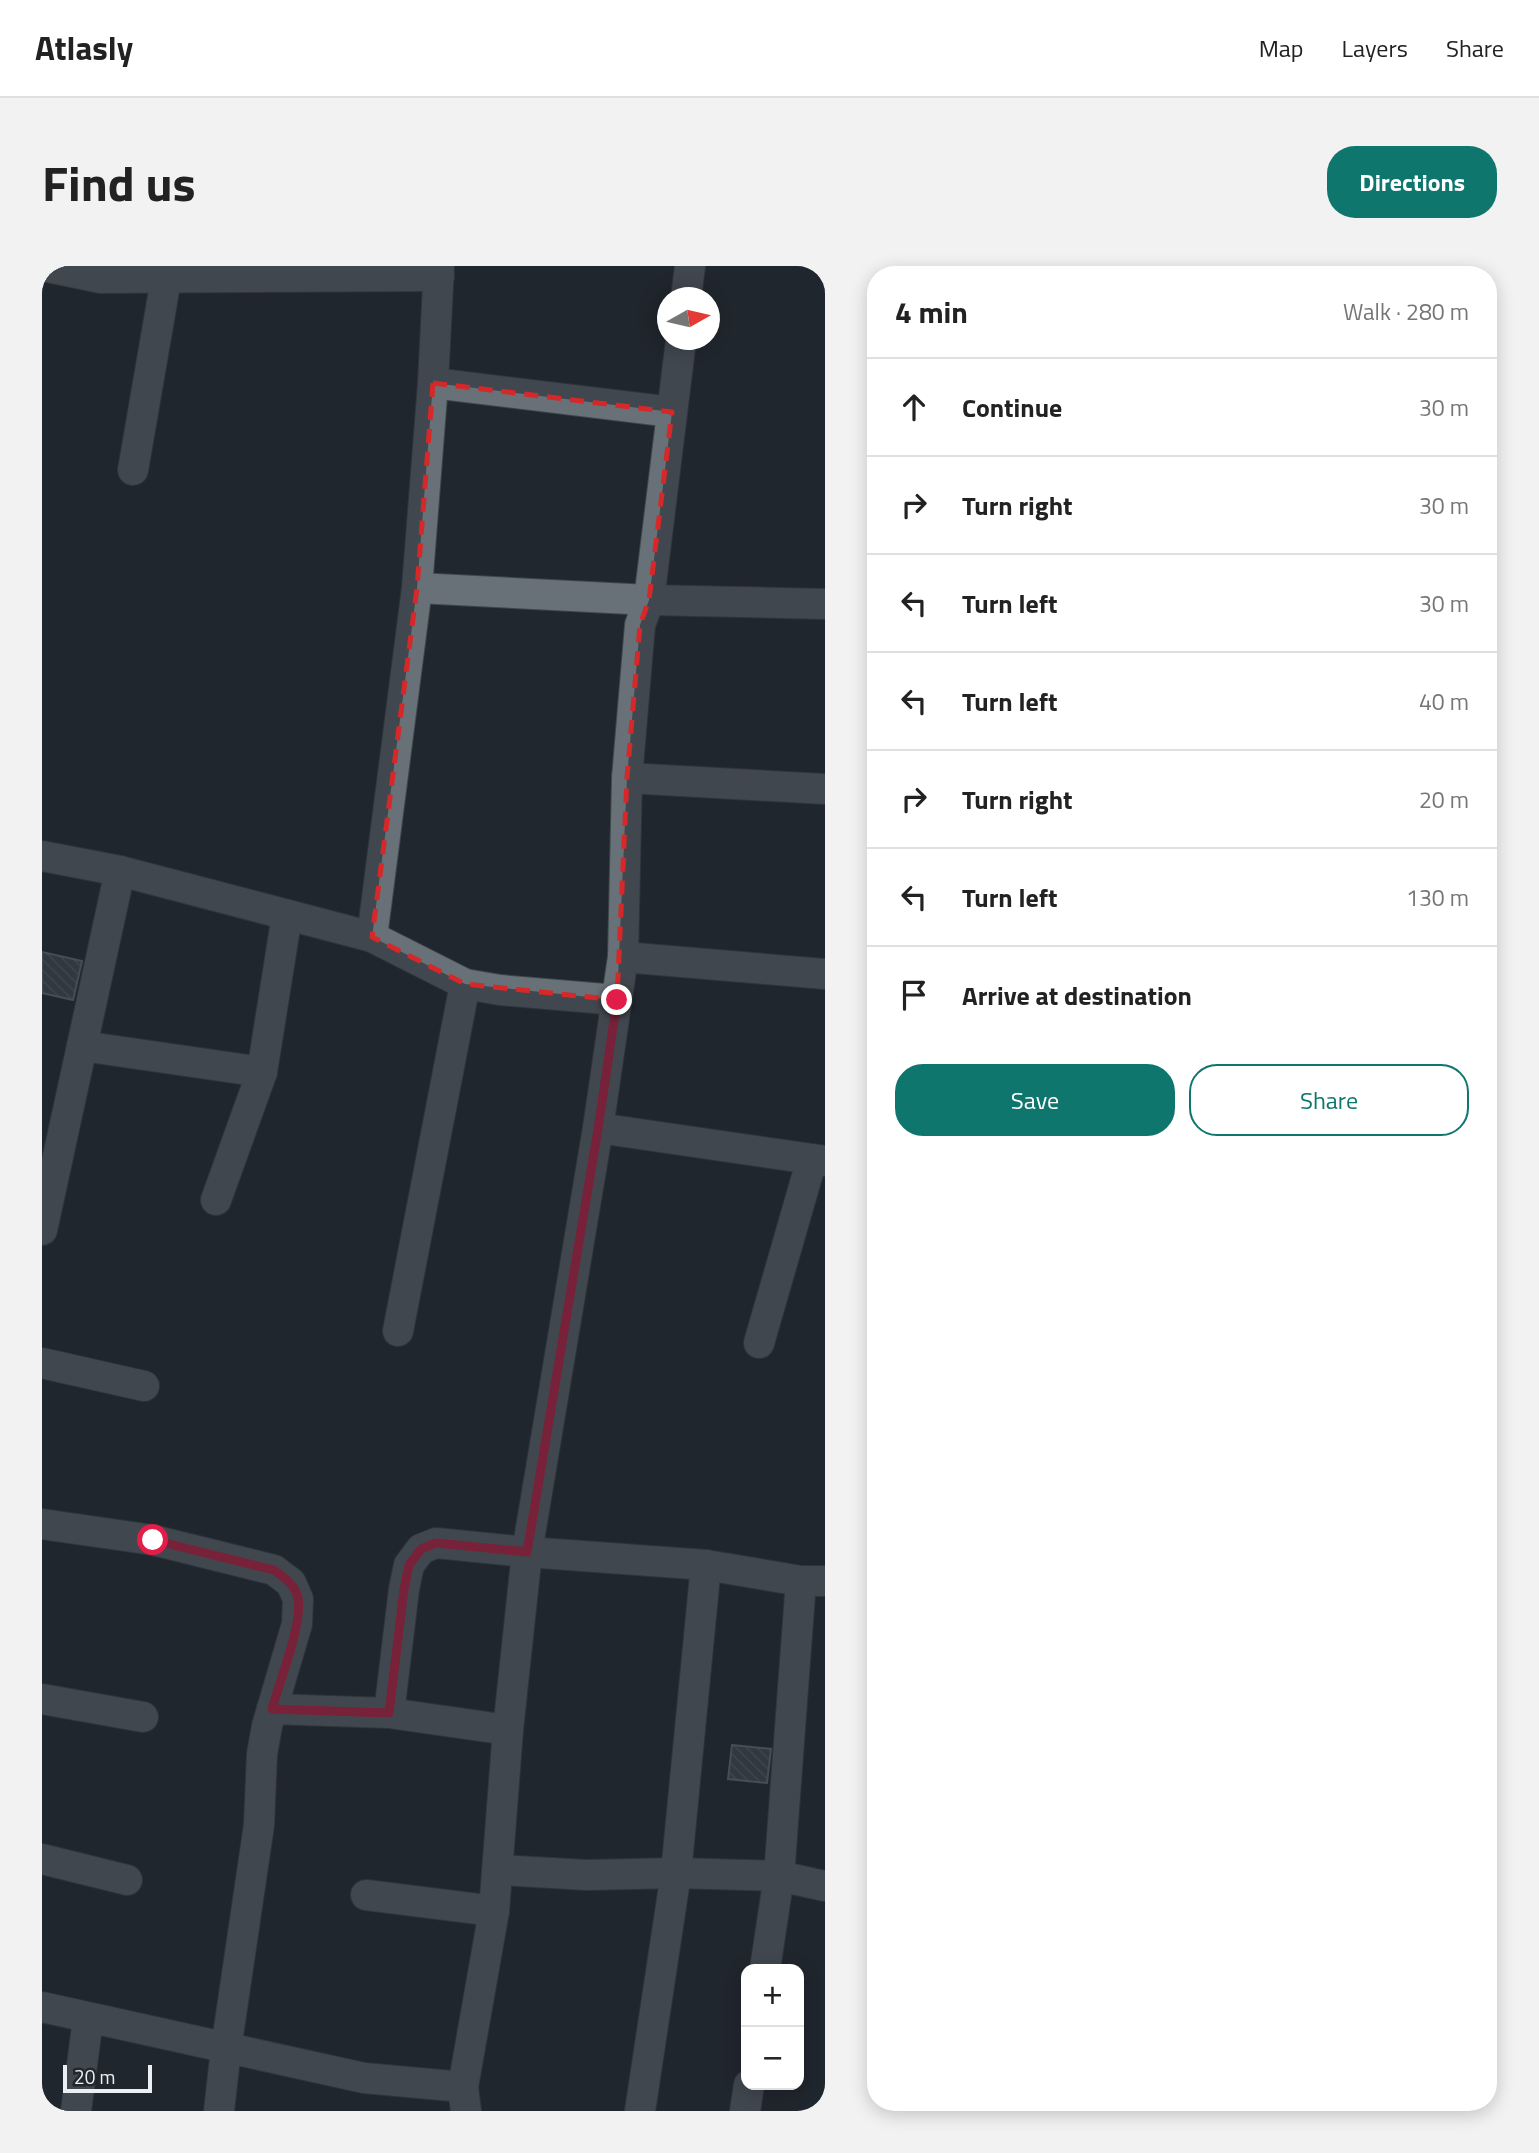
<!DOCTYPE html>
<html lang="en">
<head>
<meta charset="utf-8">
<style>
  :root { --surface:#fff; --page:#f2f2f2; --text:#222; --muted:#767676; --line:#e0e0e0; --accent:#0f766e }
  body { margin:0; font-family:"Titillium Web",sans-serif; background:var(--page); color:var(--text) }
  .controls { position:absolute; right:21px; bottom:21px; display:grid; overflow:hidden; border-radius:14px; box-shadow:0 4px 18px #0003 }
  .controls button { width:63px; height:63px; display:grid; place-items:center; padding:0; border:0; border-bottom:2px solid var(--line); background:var(--surface); color:var(--text); font:35px sans-serif }
  .compass { position:absolute; left:615px; top:21px; width:63px; height:63px; border-radius:50%; background:var(--surface); box-shadow:0 4px 18px #0003; rotate:82deg }
  .scale { position:absolute; left:21px; bottom:18px; width:89px; box-sizing:border-box; padding-left:7px; border:4px solid #eaeff3; border-top:0; font-size:19px; line-height:24px; white-space:nowrap; color:#eaeff3; -webkit-text-stroke:5px #20272e; paint-order:stroke }
  .stop { position:absolute; width:21px; height:21px; margin:-16px; border:5px solid #e11d48; border-radius:50%; background:#fff }
  .stop.end { background:#e11d48; border-color:#fff; box-shadow:0 2px 7px #0008 }
  .list { margin:0; padding:0; list-style:none }
  h2 { display:flex; justify-content:space-between; align-items:center; height:91px; margin:0; padding:0 28px; font-size:30px }
  h2 small { font-size:23px; font-weight:400; color:var(--muted) }
  .list li { display:grid; grid-template-columns:46px 1fr auto; gap:21px; align-items:center; box-sizing:border-box; height:98px; padding:0 28px; border-top:2px solid var(--line) }
  .list b { display:block; font-size:26px; white-space:nowrap }
  .list em { font-size:23px; font-style:normal; color:var(--muted) }
  .actions { display:flex; gap:14px; padding:21px 28px }
  .actions a { flex:1; padding:16px 0; border:2px solid var(--accent); border-radius:28px; text-align:center; font-size:24px; color:var(--accent) }
  .actions .main { background:var(--accent); color:#fff }
  .icon { flex:none; width:38px; height:38px; fill:none; stroke:currentColor; stroke-width:2; stroke-linecap:round; stroke-linejoin:round }
  .map { position:relative; flex:none; width:783px; height:1845px; overflow:hidden; border-radius:28px }
  header { display:flex; align-items:center; gap:42px; box-sizing:border-box; height:98px; padding:0 35px; background:var(--surface); border-bottom:2px solid var(--line) }
  header strong { font-size:33px }
  nav { display:flex; gap:38px; margin-inline-start:auto; font-size:24px }
  .intro { display:flex; align-items:center; justify-content:space-between; box-sizing:border-box; height:168px; padding:0 42px }
  h1 { margin:0; font-size:49px }
  .button { padding:18px 32px; border-radius:28px; background:var(--accent); color:#fff; font-size:24px; font-weight:700 }
  main { display:flex; gap:42px; padding:0 42px }
  aside { flex:1; background:var(--surface); border-radius:28px; box-shadow:0 4px 18px #0003 }
  .map>svg:first-child { display:block }
  .building { fill:url(#building-back-hatch); stroke:#747c84; stroke-width:2 }
  .lines { fill:none; stroke-linecap:round; stroke-linejoin:round }
  .minor-casing { stroke:#3f464b; stroke-width:32 }
  .minor { stroke:#687078; stroke-width:30 }
  .route { stroke:#e11d48; stroke-width:9 }
  .marked { fill:none; stroke:#d62828; stroke-width:5; stroke-dasharray:14 9; stroke-linejoin:round }
</style>
</head>
<body>
<header>
<strong>Atlasly</strong>
<nav><a>Map</a><a>Layers</a><a>Share</a></nav>
</header>
<div class="intro"><h1>Find us</h1><a class="button">Directions</a></div>
<main>
<div class="map">
<svg width="783" height="1845" viewBox="0 0 783 1845">
  <defs>
    <pattern id="building-back-hatch" width="6" height="6" patternUnits="userSpaceOnUse" patternTransform="scale(1.75)"><rect width="6" height="6" fill="#464e56"/><path d="M-1 5l2 2M0 0l6 6M5-1l2 2" fill="none" stroke="#61686f"/></pattern>
  </defs>
  <rect width="100%" height="100%" fill="#20272e"/>
  <!-- building -->
  <g class="building">
    <polygon points="0,686 40,695 31,734 0,727"/>
    <polygon points="690,1479 729,1483 725,1517 686,1513"/>
  </g>
  <g class="lines">
    <defs>
      <g id="minor">
        <polyline points="0,0 59,12 397,10"/>
        <polyline points="644,32 648,0"/>
        <polyline points="391,117 630,146"/>
        <polyline points="91,204 124,13"/>
        <polyline points="375,322 607,334 783,338"/>
        <polyline points="585,512 783,523"/>
        <polyline points="0,590 78,605 330,671 423,718 458,724 575,734"/>
        <polyline points="330,671 375,322 391,117 397,0"/>
        <polyline points="581,691 783,708"/>
        <polyline points="40,780 220,806"/>
        <polyline points="556,862 783,895"/>
        <polyline points="174,934 220,806 245,649"/>
        <polyline points="0,964 78,605"/>
        <polyline points="356,1065 423,718"/>
        <polyline points="717,1077 770,893"/>
        <polyline points="0,1097 102,1120"/>
        <polyline points="0,1258 111,1274 232,1304 249,1317 256,1333 255,1358 225,1460 220,1488 217,1559 184,1783 177,1845"/>
        <polyline points="0,1433 101,1451"/>
        <polyline points="230,1443 347,1447 466,1464"/>
        <polyline points="347,1447 362,1323 367,1299 379,1283 394,1277 485,1286 664,1299 759,1315 783,1315"/>
        <polyline points="0,1593 85,1614"/>
        <polyline points="456,1604 545,1609 634,1607 737,1610 783,1620"/>
        <polyline points="324,1629 452,1645"/>
        <polyline points="723,1703 737,1610 759,1315"/>
        <polyline points="0,1741 322,1812 421,1821"/>
        <polyline points="34,1845 46,1753"/>
        <polyline points="424,1845 421,1821 452,1645 466,1464 485,1286 556,862 581,691 585,512 598,359 607,334 639,74"/>
        <polyline points="598,1845 634,1607 664,1299"/>
        <polyline points="703,1845 707,1819"/>
      </g>
    </defs>
    <!-- minor casing -->
    <use href="#minor" class="minor-casing"/>
    <!-- minor -->
    <use href="#minor" class="minor"/>
  </g>
  <g class="lines">
    <!-- route -->
    <path class="route" d="M111,1274L232,1304C243,1312 253,1319 256,1332C261,1357 237,1417 230,1443L347,1447L362,1323L367,1299L379,1283L394,1277L485,1286L556,863L575,734"/>
  </g>
  <!-- marked area -->
  <path d="M0 0H783V1845H0ZM391,117L630,146L607,334L598,359L585,512L575,734L423,718L330,671L375,322Z" fill="#20272e" fill-opacity=".55" fill-rule="evenodd"/>
  <path class="marked" d="M391,117L630,146L607,334L598,359L585,512L575,734L423,718L330,671L375,322Z"/>
</svg>
<div class="controls">
<button>+</button>
<button>−</button>
</div>
<svg class="compass" viewBox="-18 -18 36 36"><path d="M0-13l5 13h-10z" fill="#e53935"/><path d="M0 13l5-13h-10z" fill="#767676"/></svg>
<div class="scale">20 m</div>
<div class="stop" style="left:111px;top:1274px"></div>
<div class="stop end" style="left:575px;top:734px"></div>
</div>
<aside>
<h2>4 min<small>Walk · 280 m</small></h2>
<ul class="list">
<li><svg class="icon" aria-label="ahead" viewBox="0 0 24 24"><path d="M12 20V5M6 11l6-6 6 6"/></svg><div><b>Continue</b></div><em>30 m</em></li>
<li><svg class="icon" aria-label="right" viewBox="0 0 24 24"><path d="M7 20v-9h11M14 6l5 5-5 5"/></svg><div><b>Turn right</b></div><em>30 m</em></li>
<li><svg class="icon" aria-label="left" viewBox="0 0 24 24"><path d="M17 20v-9H6M10 6l-5 5 5 5"/></svg><div><b>Turn left</b></div><em>30 m</em></li>
<li><svg class="icon" aria-label="left" viewBox="0 0 24 24"><path d="M17 20v-9H6M10 6l-5 5 5 5"/></svg><div><b>Turn left</b></div><em>40 m</em></li>
<li><svg class="icon" aria-label="right" viewBox="0 0 24 24"><path d="M7 20v-9h11M14 6l5 5-5 5"/></svg><div><b>Turn right</b></div><em>20 m</em></li>
<li><svg class="icon" aria-label="left" viewBox="0 0 24 24"><path d="M17 20v-9H6M10 6l-5 5 5 5"/></svg><div><b>Turn left</b></div><em>130 m</em></li>
<li><svg class="icon" aria-label="arrive" viewBox="0 0 24 24"><path d="M6 21V4h12l-3 4 3 4H6"/></svg><div><b>Arrive at destination</b></div></li>
</ul>
<div class="actions"><a class="main">Save</a><a>Share</a></div>
</aside>
</main>
</body>
</html>
